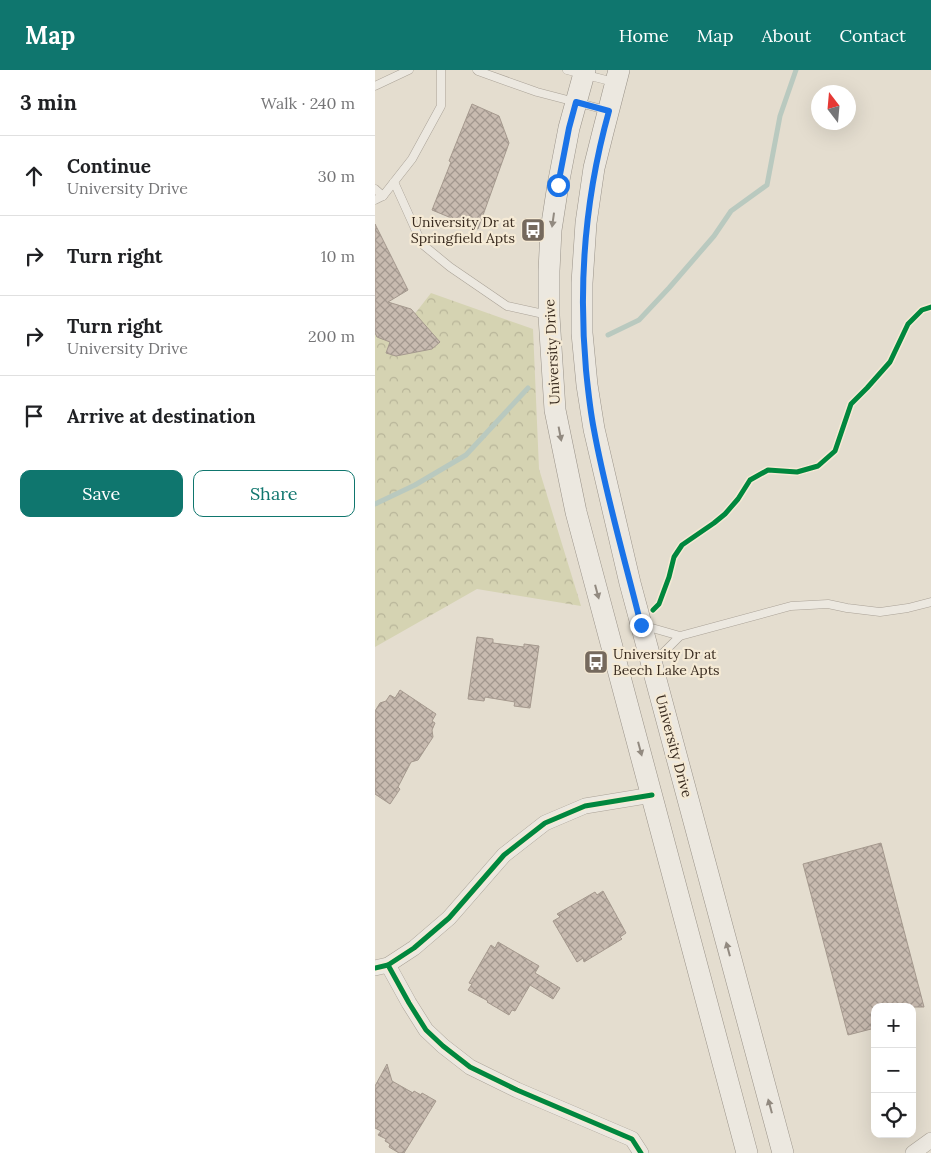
<!DOCTYPE html>
<html lang="en">
<head>
<meta charset="utf-8">
<style>
  :root { --surface:#fff; --page:#f2f2f2; --text:#202124; --muted:#757577; --line:#e0e0e0; --accent:#0f766e }
  body { margin:0; font-family:Lora,serif; background:var(--page); color:var(--text) }
  .controls { position:absolute; right:15px; bottom:15px; display:grid; overflow:hidden; border-radius:10px; box-shadow:0 5px 20px #0002 }
  .controls button { width:45px; height:45px; display:grid; place-items:center; padding:0; border:0; border-bottom:1px solid var(--line); background:var(--surface); color:var(--text); font:25px sans-serif }
  .compass { position:absolute; left:436px; top:15px; width:45px; height:45px; border-radius:50%; background:var(--surface); box-shadow:0 5px 20px #0002; rotate:344deg }
  .stop { position:absolute; width:15px; height:15px; margin:-11px; border:4px solid #1a73e8; border-radius:50%; background:#fff }
  .stop.end { background:#1a73e8; border-color:#fff; box-shadow:0 1px 5px #0008 }
  .list { margin:0; padding:0; list-style:none }
  h2 { display:flex; justify-content:space-between; align-items:center; height:65px; margin:0; padding:0 20px; font-size:21px }
  h2 small { font-size:16px; font-weight:400; color:var(--muted) }
  .list li { display:grid; grid-template-columns:32px 1fr auto; gap:15px; align-items:center; box-sizing:border-box; height:80px; padding:0 20px; border-top:1px solid var(--line) }
  .list b { display:block; font-size:19px; white-space:nowrap }
  .list p { margin:0; font-size:16px; white-space:nowrap; color:var(--muted) }
  .list em { font-size:16px; font-style:normal; color:var(--muted) }
  .actions { display:flex; gap:10px; padding:15px 20px }
  .actions a { flex:1; padding:11px 0; border:1px solid var(--accent); border-radius:10px; text-align:center; font-size:18px; color:var(--accent) }
  .actions .main { background:var(--accent); color:#fff }
  .icon { flex:none; width:28px; height:28px; fill:none; stroke:currentColor; stroke-width:2; stroke-linecap:round; stroke-linejoin:round }
  .map { position:relative; flex:none; width:556px; height:1083px; overflow:hidden }
  header { display:flex; align-items:center; gap:30px; box-sizing:border-box; height:70px; padding:0 25px; background:var(--accent); color:#fff }
  header strong { font-size:24px }
  nav { display:flex; gap:28px; margin-inline-start:auto; font-size:18px }
  main { display:flex }
  aside { flex:1; background:var(--surface) }
  .map>svg:first-child { display:block }
  .forest { fill:url(#forest-crowns) }
  .lines { fill:none; stroke-linecap:round; stroke-linejoin:round }
  .stream { stroke:#b9c9bf; stroke-width:5 }
  .building { fill:url(#building-cross-hatch); stroke:#a5998e }
  .service-casing { stroke:#aaa297; stroke-width:9 }
  .minor-casing { stroke:#aaa297; stroke-width:16 }
  .secondary-casing { stroke:#999288; stroke-width:22 }
  .service { stroke:#ece8e0; stroke-width:8 }
  .minor { stroke:#ece8e0; stroke-width:15 }
  .secondary { stroke:#ece8e0; stroke-width:21 }
  .cycleway-casing { stroke:#f5ead5; stroke-width:8 }
  .cycleway { stroke:#00873e; stroke-width:5 }
  .oneway { fill:#928a80 }
  .route { stroke:#1a73e8; stroke-width:6 }
  .labels { text-anchor:middle; stroke-width:4.5; stroke-linejoin:round; paint-order:stroke }
  .poi-label { font-size:14px; fill:#392b1f; stroke:#f5ead5; text-anchor:end }
  .street-label { font-size:14px; fill:#392b1f; stroke:#f5ead5 }
</style>
</head>
<body>
<header>
<strong>Map</strong>
<nav><a>Home</a><a>Map</a><a>About</a><a>Contact</a></nav>
</header>
<main>
<aside>
<h2>3 min<small>Walk · 240 m</small></h2>
<ul class="list">
<li><svg class="icon" aria-label="ahead" viewBox="0 0 24 24"><path d="M12 20V5M6 11l6-6 6 6"/></svg><div><b>Continue</b><p>University Drive</p></div><em>30 m</em></li>
<li><svg class="icon" aria-label="right" viewBox="0 0 24 24"><path d="M7 20v-9h11M14 6l5 5-5 5"/></svg><div><b>Turn right</b></div><em>10 m</em></li>
<li><svg class="icon" aria-label="right" viewBox="0 0 24 24"><path d="M7 20v-9h11M14 6l5 5-5 5"/></svg><div><b>Turn right</b><p>University Drive</p></div><em>200 m</em></li>
<li><svg class="icon" aria-label="arrive" viewBox="0 0 24 24"><path d="M6 21V4h12l-3 4 3 4H6"/></svg><div><b>Arrive at destination</b></div></li>
</ul>
<div class="actions"><a class="main">Save</a><a>Share</a></div>
</aside>
<div class="map">
<svg width="556" height="1083" viewBox="0 0 556 1083">
  <defs>
    <pattern id="forest-crowns" width="20" height="18" patternUnits="userSpaceOnUse" patternTransform="scale(1.25)"><rect width="20" height="18" fill="#d5d3b2"/><path d="M2 6a3 3 0 1 1 6 0M12 15a3 3 0 1 1 6 0" fill="none" stroke="#b8b599"/></pattern>
    <pattern id="building-cross-hatch" width="8" height="8" patternUnits="userSpaceOnUse" patternTransform="scale(1.25)"><rect width="8" height="8" fill="#c8bbb0"/><path d="M0 0l8 8M0 8l8-8" fill="none" stroke="#a3988f"/></pattern>
  </defs>
  <rect width="100%" height="100%" fill="#e4ddcf"/>
  <!-- forest -->
  <polygon class="forest" points="56,223 158,259 164,399 206,536 102,519 0,577 0,262 21,268"/>
  <g class="lines">
    <!-- stream -->
    <g class="stream">
      <polyline points="233,265 264,250 294,218 339,166 356,141 392,115 405,46 421,0"/>
      <polyline points="0,434 40,415 91,385 153,318"/>
    </g>
  </g>
  <!-- building -->
  <g class="building">
    <polygon points="97,34 124,46 134,73 103,159 57,140 76,92 74,91"/>
    <polygon points="0,154 33,220 13,232 36,239 65,272 57,279 21,286 11,283 15,272 2,267 0,263"/>
    <polygon points="102,567 118,569 118,573 149,577 149,574 164,576 155,638 139,636 140,632 110,627 109,631 93,629"/>
    <polygon points="25,620 61,644 57,651 60,653 57,660 58,667 43,690 36,692 23,717 25,719 15,734 0,724 0,641 5,633 11,631 15,625 20,628"/>
    <polygon points="506,773 549,937 500,937 500,958 473,965 428,794"/>
    <polygon points="228,821 251,863 245,867 247,869 209,892 208,888 202,892 178,851 185,847 182,844 220,822 222,825"/>
    <polygon points="123,872 164,896 160,903 185,918 178,929 155,915 140,941 137,940 134,945 112,932 113,931 93,920 97,914 94,913 116,875 120,878"/>
    <polygon points="12,994 17,1011 38,1023 39,1021 46,1025 47,1023 61,1031 29,1083 24,1083 14,1077 15,1074 10,1071 11,1069 3,1065 6,1061 0,1058 0,1016"/>
  </g>
  <g class="lines">
    <defs>
      <g id="service">
        <polyline points="102,0 103,1 162,22 231,40"/>
        <polyline points="192,0 239,12"/>
        <polyline points="0,16 34,0"/>
        <polyline points="19,112 47,174 75,197 132,236 173,245"/>
        <polyline points="0,119 8,126"/>
        <polyline points="0,130 8,126 37,89 66,36 66,0"/>
        <polyline points="270,556 305,566 416,536 453,534 472,538 505,542 533,538 556,532"/>
        <polyline points="278,593 305,566"/>
      </g>
      <g id="minor">
        <polyline points="13,895 34,933 51,960 68,976 95,997 142,1020 257,1069 266,1083"/>
        <polyline points="0,898 13,895 39,878 74,848 129,785 170,753 210,736 277,725"/>
        <polyline points="538,1083 556,1070"/>
      </g>
      <g id="secondary">
        <polyline points="210,0 194,58 183,115 176,160 174,201 174,246 180,340 201,442 372,1083"/>
        <polyline points="244,0 228,62 219,98 211,153 207,213 207,263 212,315 219,359 255,513 408,1083"/>
      </g>
    </defs>
    <!-- service casing -->
    <use href="#service" class="service-casing"/>
    <!-- minor casing -->
    <use href="#minor" class="minor-casing"/>
    <!-- secondary casing -->
    <use href="#secondary" class="secondary-casing"/>
    <!-- service -->
    <use href="#service" class="service"/>
    <!-- minor -->
    <use href="#minor" class="minor"/>
    <!-- secondary -->
    <use href="#secondary" class="secondary"/>
    <defs>
      <g id="cycleway">
        <polyline points="278,540 284,534 294,507 299,487 307,475 339,453 350,444 363,429 375,410 393,400 422,402 443,396 460,381 476,334 492,318 515,292 533,254 547,240 556,237"/>
        <polyline points="13,895 34,933 51,960 68,976 95,997 142,1020 257,1069 266,1083"/>
        <polyline points="0,898 13,895 39,878 74,848 129,785 170,753 210,736 277,725"/>
      </g>
    </defs>
    <!-- cycleway casing -->
    <use href="#cycleway" class="cycleway-casing"/>
    <!-- cycleway -->
    <use href="#cycleway" class="cycleway"/>
  </g>
  <!-- one-way arrows -->
  <defs><path id="oneway-solid" d="M-6-.8H1V-3.2L6.5 0L1 3.2V.8H-6Z" transform="scale(1.25)"/></defs>
  <g class="oneway">
    <use href="#oneway-solid" transform="translate(178 150) rotate(98)"/>
    <use href="#oneway-solid" transform="translate(185 364) rotate(79)"/>
    <use href="#oneway-solid" transform="translate(222 522) rotate(75)"/>
    <use href="#oneway-solid" transform="translate(265 679) rotate(75)"/>
    <use href="#oneway-solid" transform="translate(353 879) rotate(-105)"/>
    <use href="#oneway-solid" transform="translate(395 1036) rotate(-105)"/>
  </g>
  <g class="lines">
    <!-- route -->
    <path class="route" d="M183,115L194,58L201,32L234,41C210,127 203,211 211,300C213,320 215,340 219,360C231,426 250,490 266,555"/>
  </g>
  <!-- icons -->
  <defs>
    <symbol id="bus-square" viewBox="-11 -11 22 22"><rect x="-9" y="-9" width="18" height="18" rx="4" fill="#75695d" stroke="#f5ead5"/><path d="M-5-6H5V4H4V6H2V4H-2V6H-4V4H-5ZM-3.5-4V0h7V-4ZM-3.5 1.2v1.5H-2V1.2ZM2 1.2v1.5H3.5V1.2Z" fill="#fff"/></symbol>
  </defs>
  <g fill-rule="evenodd">
    <use href="#bus-square" x="144" y="146" width="28" height="28"/>
    <use href="#bus-square" x="207" y="578" width="28" height="28"/>
  </g>
  <g class="labels">
    <!-- poi labels -->
    <g class="poi-label">
      <text x="140" y="157">University Dr at<tspan x="140" dy="16">Springfield Apts</tspan></text>
      <text x="238" y="589" text-anchor="start">University Dr at<tspan x="238" dy="16">Beech Lake Apts</tspan></text>
    </g>
    <!-- street labels -->
    <g class="street-label">
      <text transform="translate(177 282) rotate(-93)" y="5">University Drive</text>
      <text transform="translate(299 676) rotate(75)" y="5">University Drive</text>
    </g>
  </g>
</svg>
<div class="controls">
<button>+</button>
<button>−</button>
<button><svg class="icon" aria-label="locate" viewBox="0 0 24 24"><circle cx="12" cy="12" r="6"/><path d="M12 2v4M12 18v4M2 12h4M18 12h4"/></svg></button>
</div>
<svg class="compass" viewBox="-18 -18 36 36"><path d="M0-13l5 13h-10z" fill="#e53935"/><path d="M0 13l5-13h-10z" fill="#757577"/></svg>
<div class="stop" style="left:183px;top:115px"></div>
<div class="stop end" style="left:266px;top:555px"></div>
</div>
</main>
</body>
</html>
